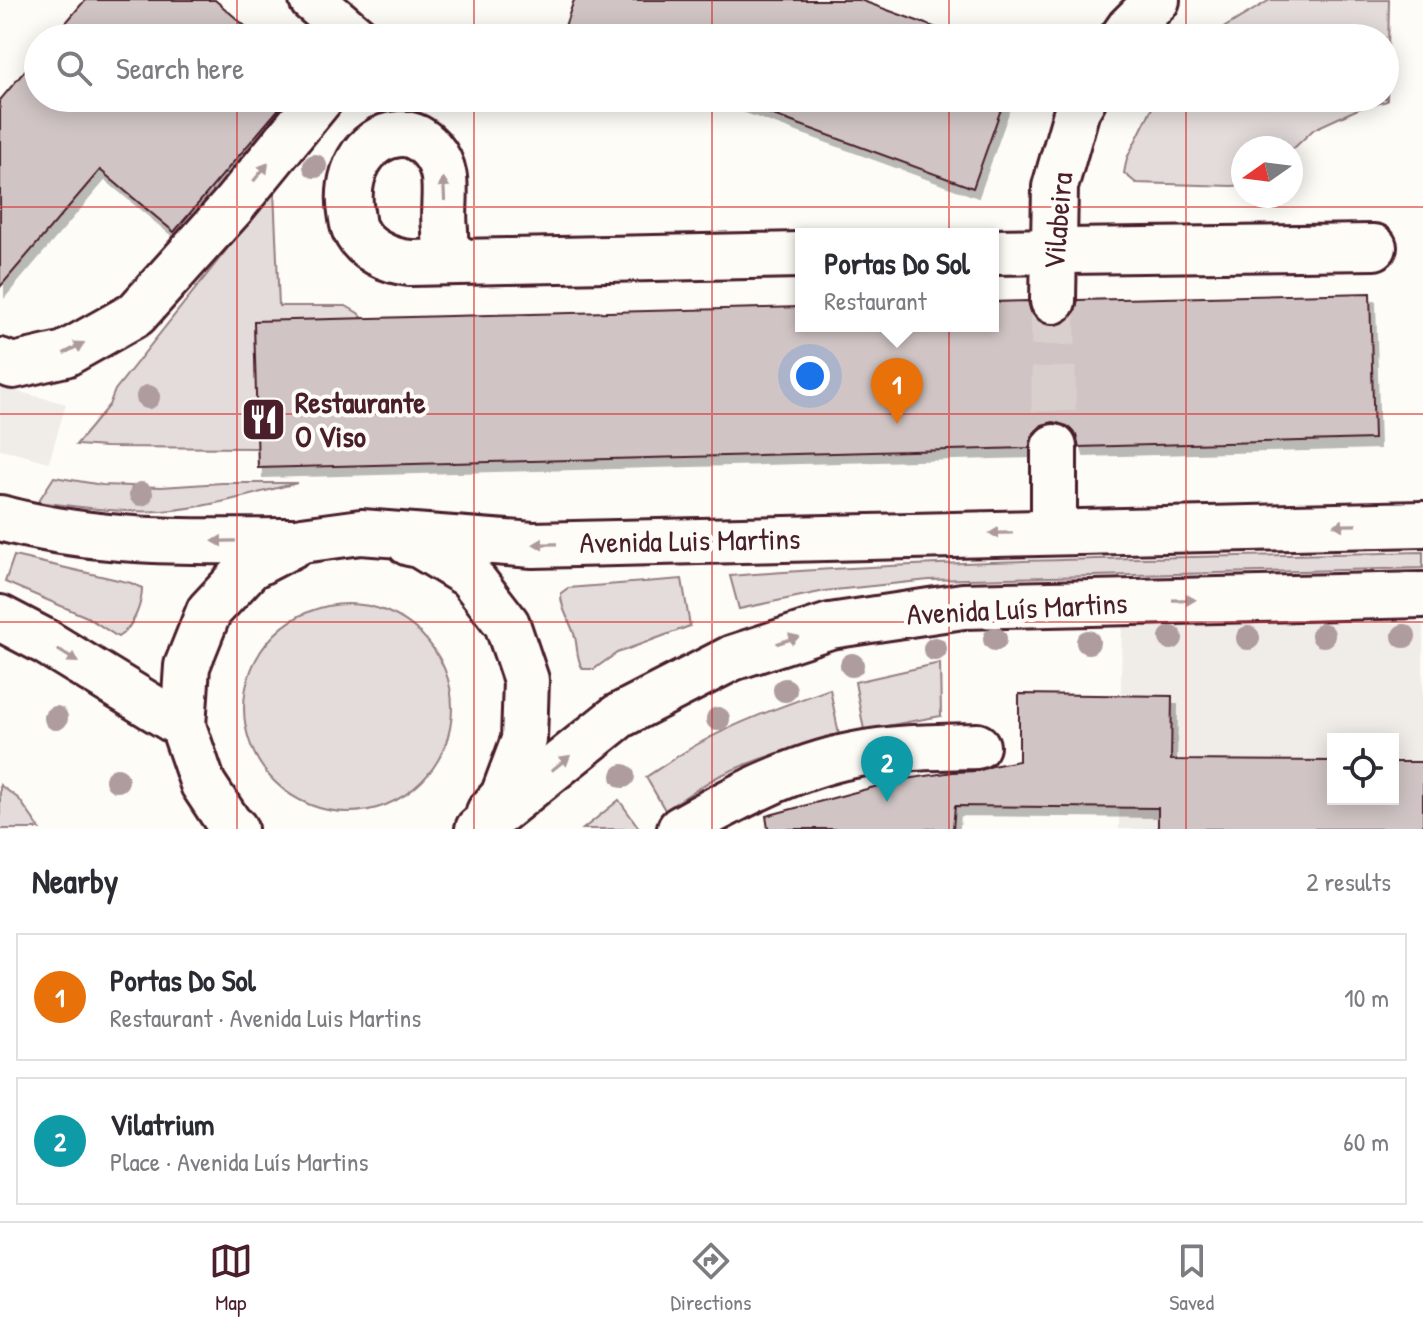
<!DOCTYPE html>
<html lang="en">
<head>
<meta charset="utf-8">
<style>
  :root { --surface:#fff; --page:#f2f2f3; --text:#2b2b33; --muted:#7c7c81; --line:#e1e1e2; --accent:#4a1f2b }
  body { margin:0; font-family:"Patrick Hand",sans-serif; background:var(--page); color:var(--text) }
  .controls { position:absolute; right:24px; bottom:24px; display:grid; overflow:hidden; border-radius:0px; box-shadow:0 4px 20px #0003 }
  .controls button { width:72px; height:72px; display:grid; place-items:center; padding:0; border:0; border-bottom:2px solid var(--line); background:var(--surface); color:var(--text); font:40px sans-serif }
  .compass { position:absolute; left:1231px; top:136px; width:72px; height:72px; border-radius:50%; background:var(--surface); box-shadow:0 4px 20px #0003; rotate:256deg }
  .you { position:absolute; left:810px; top:376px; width:28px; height:28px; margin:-20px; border:6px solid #fff; border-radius:50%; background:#1a73e8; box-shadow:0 0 0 12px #1a73e833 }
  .badge { display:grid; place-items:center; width:52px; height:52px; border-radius:50%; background:var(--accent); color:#fff; font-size:26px; font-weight:700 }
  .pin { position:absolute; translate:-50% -66px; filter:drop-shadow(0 2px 4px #0008) }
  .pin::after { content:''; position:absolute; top:42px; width:28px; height:24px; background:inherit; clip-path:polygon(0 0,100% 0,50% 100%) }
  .popup { position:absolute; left:795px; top:228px; width:204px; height:104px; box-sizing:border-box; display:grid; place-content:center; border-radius:0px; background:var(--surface); filter:drop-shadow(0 2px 6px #0005); font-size:26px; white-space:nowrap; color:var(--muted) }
  .popup b { font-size:30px; color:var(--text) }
  .popup::after { content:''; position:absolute; left:50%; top:100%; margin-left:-16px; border:16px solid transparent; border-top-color:var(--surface) }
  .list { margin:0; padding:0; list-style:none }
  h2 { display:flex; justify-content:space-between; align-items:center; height:104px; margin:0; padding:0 32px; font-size:34px }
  h2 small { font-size:26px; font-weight:400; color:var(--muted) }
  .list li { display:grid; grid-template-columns:52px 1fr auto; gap:24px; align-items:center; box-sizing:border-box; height:128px; margin:0 16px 16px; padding:0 16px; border:2px solid var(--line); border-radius:0px }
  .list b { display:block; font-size:30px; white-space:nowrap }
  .list p { margin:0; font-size:26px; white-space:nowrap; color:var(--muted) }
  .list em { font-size:26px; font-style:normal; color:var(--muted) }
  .icon { flex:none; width:44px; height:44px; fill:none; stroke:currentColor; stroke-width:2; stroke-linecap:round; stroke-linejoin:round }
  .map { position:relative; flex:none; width:1423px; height:829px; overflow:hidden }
  .search { position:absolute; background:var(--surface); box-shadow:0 4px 20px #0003; left:24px; right:24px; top:24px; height:88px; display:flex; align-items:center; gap:20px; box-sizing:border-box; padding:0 28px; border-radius:44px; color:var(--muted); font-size:30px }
  .sheet { height:392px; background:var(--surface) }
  nav { display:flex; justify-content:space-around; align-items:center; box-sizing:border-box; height:112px; border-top:2px solid var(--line); background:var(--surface); font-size:22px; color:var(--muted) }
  nav a { display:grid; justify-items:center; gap:4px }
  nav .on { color:var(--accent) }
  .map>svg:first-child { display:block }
  .built { fill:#f0ece8; fill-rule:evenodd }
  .green { fill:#e3dcda; stroke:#967e82; stroke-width:2 }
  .building { fill:#d0c5c4; stroke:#4a1f2b; stroke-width:2; filter:url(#shadow) }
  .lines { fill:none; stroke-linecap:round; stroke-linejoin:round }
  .minor-tunnel { stroke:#d9d0ce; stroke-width:44; stroke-dasharray:44 22; stroke-linecap:butt }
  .minor-casing { stroke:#4a1f2b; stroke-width:50 }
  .major-casing { stroke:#4a1f2b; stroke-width:50 }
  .minor { stroke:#fdfcf7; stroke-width:44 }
  .major { stroke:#fdfcf7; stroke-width:44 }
  .tree { fill:#af9c9f }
  .oneway { fill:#ac999b }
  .grid { fill:none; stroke:#d62828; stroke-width:2; stroke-opacity:0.55 }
  .labels { text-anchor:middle; stroke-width:8; stroke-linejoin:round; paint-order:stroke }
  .street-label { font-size:30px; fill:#4a1f2b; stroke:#fdfcf7 }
  .poi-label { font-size:30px; font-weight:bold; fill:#4a1f2b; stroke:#fdfcf7; text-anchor:start }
</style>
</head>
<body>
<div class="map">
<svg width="1423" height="829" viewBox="0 0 1423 829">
  <defs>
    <filter id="shadow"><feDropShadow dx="5" dy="9" stdDeviation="0" flood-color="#0004"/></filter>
  </defs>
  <rect width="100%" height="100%" fill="#fdfcf7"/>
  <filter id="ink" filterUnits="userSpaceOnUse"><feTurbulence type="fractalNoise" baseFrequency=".0125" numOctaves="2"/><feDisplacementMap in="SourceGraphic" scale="16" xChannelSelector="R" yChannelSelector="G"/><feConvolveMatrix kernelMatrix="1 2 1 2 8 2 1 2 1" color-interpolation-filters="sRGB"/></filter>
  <g filter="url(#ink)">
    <!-- built -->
    <g class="built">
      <polygon points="0,387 66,404 49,462 0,449"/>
      <path d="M1122,621L1423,623V829H1119ZM1333,739H1393V799H1333Z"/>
    </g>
    <!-- green -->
    <g class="green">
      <polygon points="1270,0 1389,0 1387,101 1358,109 1314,129 1291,151 1291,148 1243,148 1243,185 1232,186 1136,183 1124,173 1127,158 1157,98 1385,98 1385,38 1212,38 1225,27"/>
      <polygon points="274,190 279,306 346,306 358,313 364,319 254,322 258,448 106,447 76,445 109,405 115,390"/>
      <path d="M54,477L102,485L161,487L222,483H297C252,494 208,508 162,511C121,513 79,507 38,502Z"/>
      <path d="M1423,552V568L929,580L825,591L739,609L730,576C961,558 1192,558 1423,552Z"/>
      <path d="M14,556L131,583L142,588C142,605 133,628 118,637L87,617L5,582Z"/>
      <path d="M682,579L690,626L617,653L594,669H583C576,659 578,649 575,637C571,622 560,608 561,593L568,588Z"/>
      <circle cx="348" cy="708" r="104"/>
      <polygon points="940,663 941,716 864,730 855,682"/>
      <path d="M830,689L839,735C799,746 757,758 719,776C700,786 683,799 665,810L646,777C663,766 680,754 698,744C739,721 785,705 830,689Z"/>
      <polygon points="0,785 19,799 40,829 0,829"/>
      <polygon points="619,800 639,828 638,829 583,829"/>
    </g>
    <!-- building -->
    <g class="building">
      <polygon points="85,0 215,0 259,38 53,38"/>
      <polygon points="574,0 860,0 964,38 561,38"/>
      <polygon points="38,55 38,98 288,98 174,232 100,170 0,287 0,100"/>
      <polygon points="727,98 1005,98 973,188"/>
      <polygon points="1370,293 1374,439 1079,447 1076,435 1067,426 1053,422 1042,425 1033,434 1029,448 258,468 254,321 801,307 801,326 993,326 993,302 1028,301 1031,312 1040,322 1053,326 1064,323 1074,314 1078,300"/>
      <polygon points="1019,694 1172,696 1171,760 1333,761 1333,799 1393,799 1393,762 1423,762 1423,829 1158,829 1158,808 955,806 953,829 768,829 766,816 878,786 878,783 953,772 978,771 992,766 1019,761"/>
    </g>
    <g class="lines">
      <!-- minor-tunnel -->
      <polyline class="minor-tunnel" points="1053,301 1054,447"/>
      <defs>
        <g id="minor">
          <polyline points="312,0 357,38"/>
          <polyline points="1122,38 1129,28 1157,0"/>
          <polyline points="993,252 1374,247"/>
          <path d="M461,261C457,257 451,253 448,248C445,244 445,236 445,230C441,201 453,174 431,149C423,140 413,133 400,134C361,137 345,178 351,212C352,217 352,225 355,230C364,250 389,261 410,263L801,255"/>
          <polyline points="1053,301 1055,187 1077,110 1084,98"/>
          <polyline points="0,361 13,366 65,354 136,314 232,207 321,98"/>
          <polyline points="1054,447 1054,532"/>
          <path d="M680,829C735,798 792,767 854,755C895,747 936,747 977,746"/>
        </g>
        <g id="major">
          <path d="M0,518C96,544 194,542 292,541"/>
          <polyline points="409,543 419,545 470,576 507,624 526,680 524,740 503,796 489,812"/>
          <polyline points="0,618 44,641 183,726 203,784 230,825 235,829"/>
          <polyline points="183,726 187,666 209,611 250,567 302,540 361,532 533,545 1423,524"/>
          <polyline points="478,829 619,716 732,658 830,626 963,606 1423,595"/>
        </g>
      </defs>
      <!-- minor casing -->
      <use href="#minor" class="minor-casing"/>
      <!-- major casing -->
      <use href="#major" class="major-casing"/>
      <!-- minor -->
      <use href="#minor" class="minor"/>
      <!-- major -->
      <use href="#major" class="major"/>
    </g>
    <!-- trees -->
    <g class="tree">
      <circle cx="315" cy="166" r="12"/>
      <circle cx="148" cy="397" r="12"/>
      <circle cx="141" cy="494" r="12"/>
      <circle cx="1323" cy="635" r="12"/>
      <circle cx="1404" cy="636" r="12"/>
      <circle cx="1171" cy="638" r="12"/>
      <circle cx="1248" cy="638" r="12"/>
      <circle cx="995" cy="639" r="12"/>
      <circle cx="1088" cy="642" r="12"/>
      <circle cx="935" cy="649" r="12"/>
      <circle cx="852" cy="665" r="12"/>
      <circle cx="785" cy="690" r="12"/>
      <circle cx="56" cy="718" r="12"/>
      <circle cx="718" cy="719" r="12"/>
      <circle cx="623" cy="776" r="12"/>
      <circle cx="117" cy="780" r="12"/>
    </g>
    <!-- one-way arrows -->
    <defs><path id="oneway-solid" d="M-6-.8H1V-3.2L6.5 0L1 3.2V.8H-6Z" transform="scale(2)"/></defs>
    <g class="oneway">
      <use href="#oneway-solid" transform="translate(261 172) rotate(-51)"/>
      <use href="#oneway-solid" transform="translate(444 189) rotate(-93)"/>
      <use href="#oneway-solid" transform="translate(74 348) rotate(-28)"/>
      <use href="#oneway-solid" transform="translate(1345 525) rotate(179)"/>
      <use href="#oneway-solid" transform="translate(1001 533) rotate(179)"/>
      <use href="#oneway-solid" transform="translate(224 541) rotate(179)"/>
      <use href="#oneway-solid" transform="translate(545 544) rotate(179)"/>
      <use href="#oneway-solid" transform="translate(1184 600) rotate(-1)"/>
      <use href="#oneway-solid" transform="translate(788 640) rotate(-18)"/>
      <use href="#oneway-solid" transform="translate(68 656) rotate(32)"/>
      <use href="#oneway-solid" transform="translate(561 763) rotate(-39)"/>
    </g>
  </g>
  <!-- grid -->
  <path class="grid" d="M237,0V38M474,0V38M712,0V38M949,0V38M1186,0V38M237,98V829M474,98V829M712,98V829M949,98V829M1186,98V829M0,207H1423M0,414H1423M0,622H1423"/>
  <!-- icons -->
  <defs>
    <symbol id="restaurant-square" viewBox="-11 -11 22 22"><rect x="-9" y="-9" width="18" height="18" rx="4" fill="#4a1f2b" stroke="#fdfcf7"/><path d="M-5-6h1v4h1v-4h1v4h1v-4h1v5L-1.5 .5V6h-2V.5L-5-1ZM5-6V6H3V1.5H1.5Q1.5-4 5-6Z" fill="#fff"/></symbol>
  </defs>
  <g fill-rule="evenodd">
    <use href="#restaurant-square" x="238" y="394" width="51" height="51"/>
  </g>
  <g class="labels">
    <!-- street labels -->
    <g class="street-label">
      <text transform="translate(1058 221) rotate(-85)" y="10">Vilabeira</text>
      <text transform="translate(690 541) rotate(-1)" y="10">Avenida Luis Martins</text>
      <text transform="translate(1017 609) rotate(-3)" y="10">Avenida Luís Martins</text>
    </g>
    <!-- poi labels -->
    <g class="poi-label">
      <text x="295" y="413">Restaurante<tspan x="295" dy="34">O Viso</tspan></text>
    </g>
  </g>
</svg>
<div class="controls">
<button><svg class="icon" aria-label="locate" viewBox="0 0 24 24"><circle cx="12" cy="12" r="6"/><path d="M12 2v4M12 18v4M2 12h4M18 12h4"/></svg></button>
</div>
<svg class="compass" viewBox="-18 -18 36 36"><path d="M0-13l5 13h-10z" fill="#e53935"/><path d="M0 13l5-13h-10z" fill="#7c7c81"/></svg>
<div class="you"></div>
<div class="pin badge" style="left:897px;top:424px;background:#e8710a">1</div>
<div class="popup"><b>Portas Do Sol</b>Restaurant</div>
<div class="pin badge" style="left:887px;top:802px;background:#0f9aa8">2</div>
<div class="search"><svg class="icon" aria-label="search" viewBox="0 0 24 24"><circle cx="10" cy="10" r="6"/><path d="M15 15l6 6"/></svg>Search here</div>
</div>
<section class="sheet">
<h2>Nearby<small>2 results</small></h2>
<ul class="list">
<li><span class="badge" style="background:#e8710a">1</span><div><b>Portas Do Sol</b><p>Restaurant · Avenida Luis Martins</p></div><em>10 m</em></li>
<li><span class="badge" style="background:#0f9aa8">2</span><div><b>Vilatrium</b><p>Place · Avenida Luís Martins</p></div><em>60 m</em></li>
</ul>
</section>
<nav>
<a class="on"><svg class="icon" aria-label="map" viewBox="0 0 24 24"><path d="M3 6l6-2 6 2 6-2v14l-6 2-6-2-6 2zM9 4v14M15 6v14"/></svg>Map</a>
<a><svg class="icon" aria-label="directions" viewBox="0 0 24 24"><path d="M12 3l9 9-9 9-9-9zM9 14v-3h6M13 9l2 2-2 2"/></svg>Directions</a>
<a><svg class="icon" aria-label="saved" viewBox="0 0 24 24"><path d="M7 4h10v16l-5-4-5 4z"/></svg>Saved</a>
</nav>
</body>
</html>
